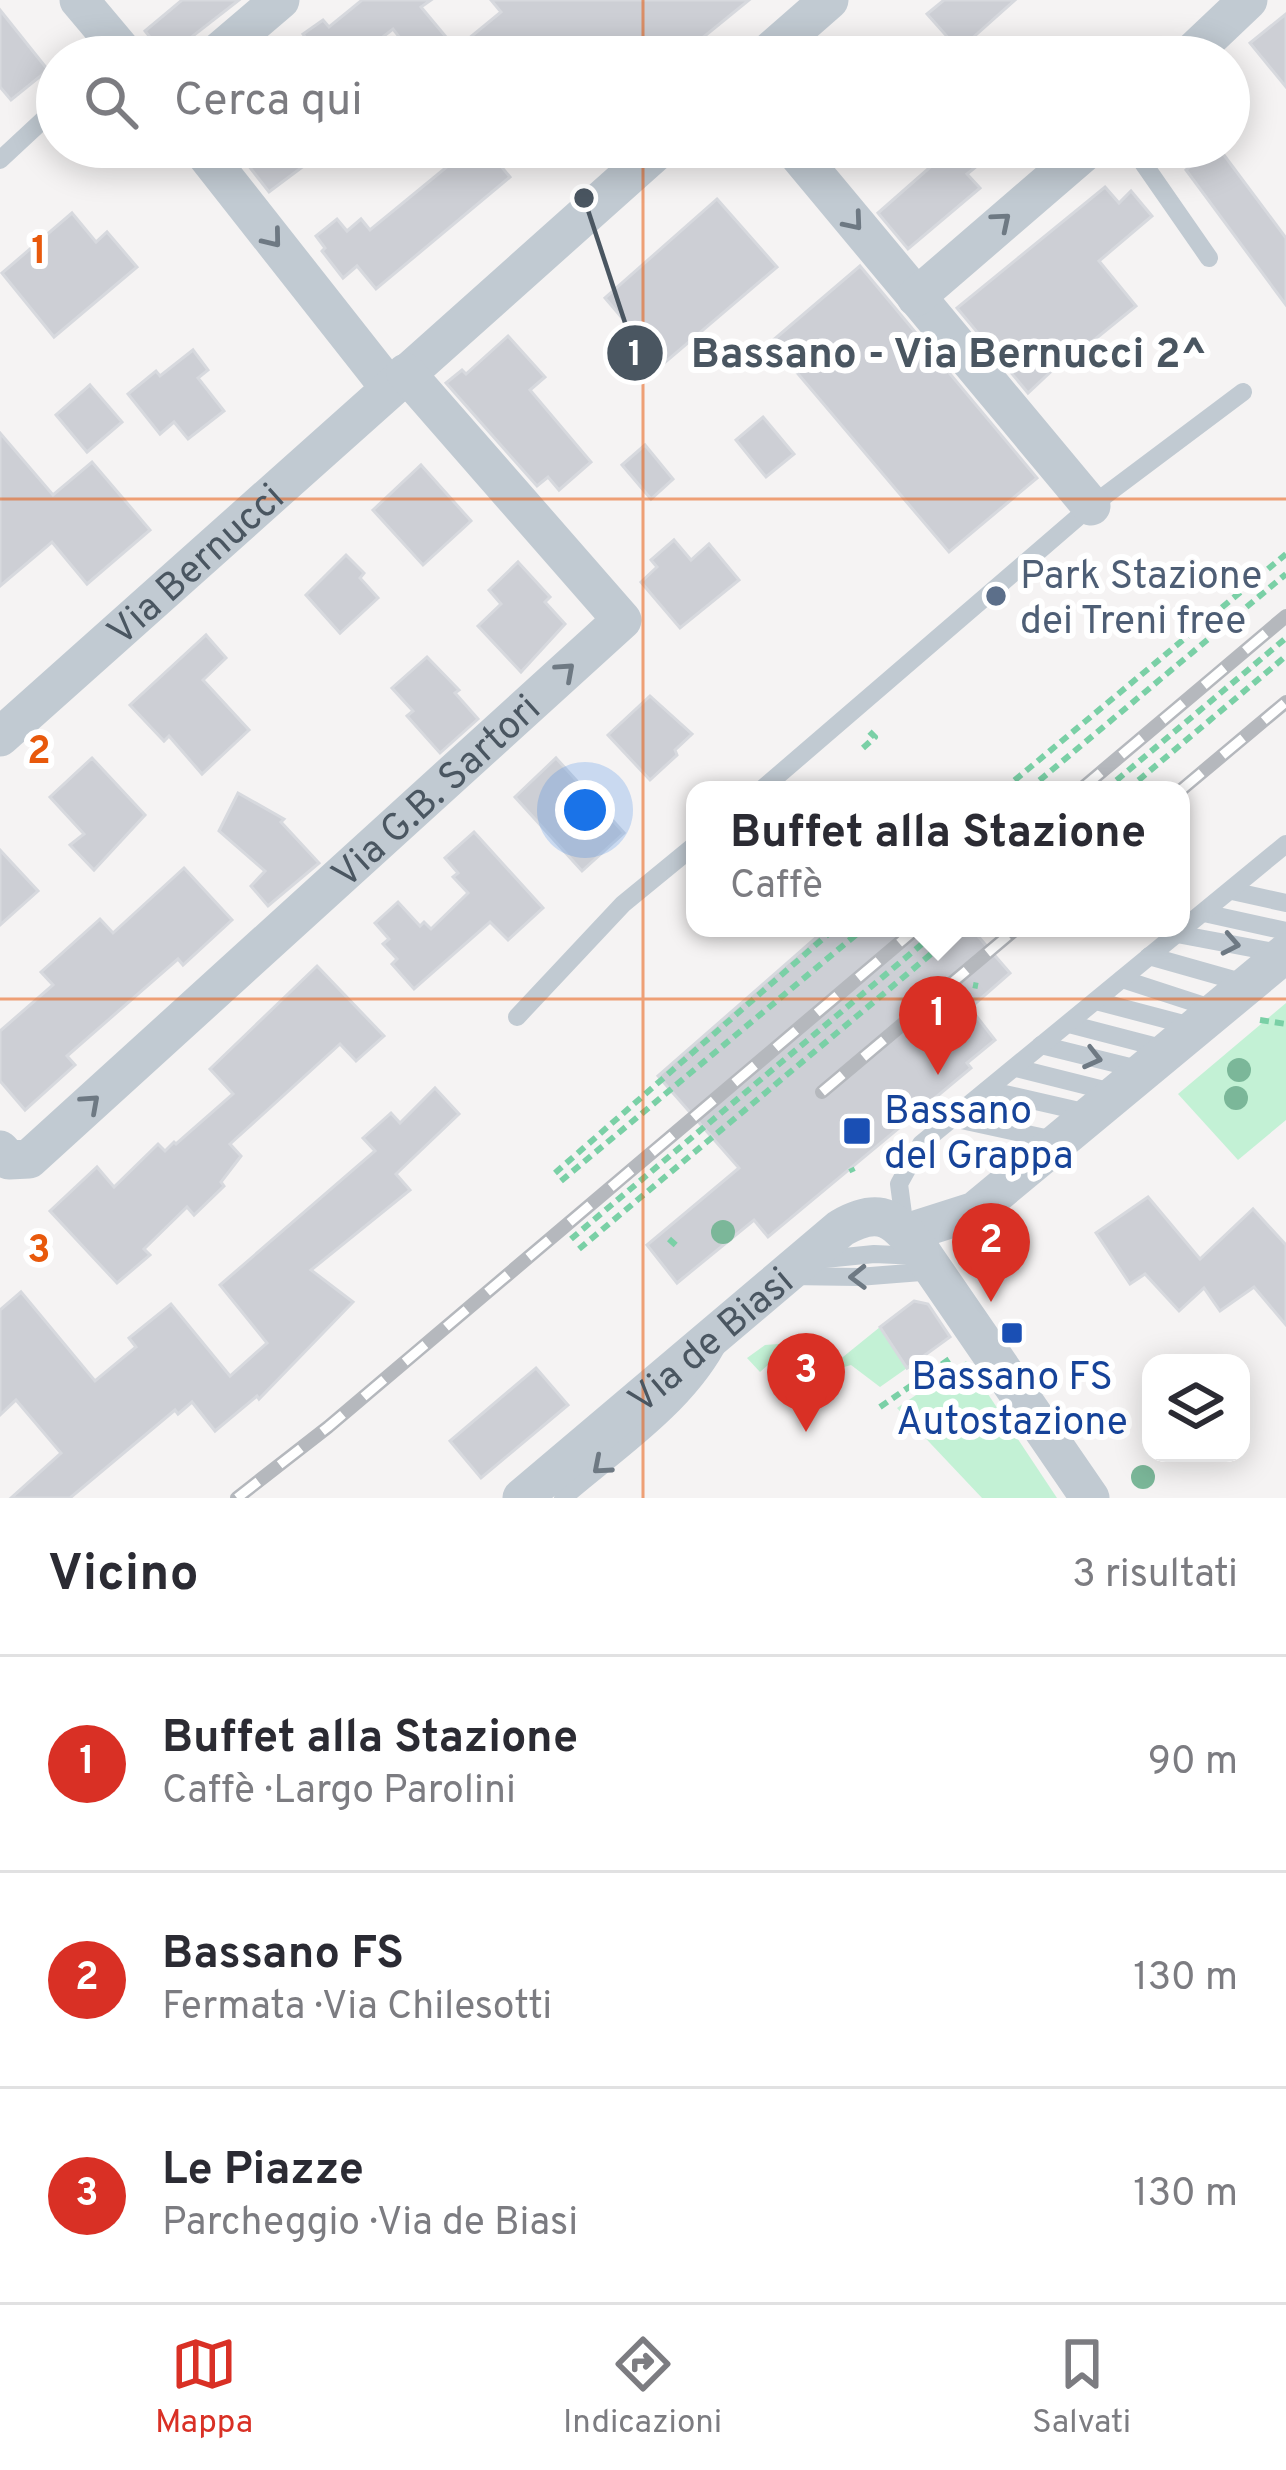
<!DOCTYPE html>
<html lang="it">
<head>
<meta charset="utf-8">
<style>
  :root { --surface:#fff; --page:#f7f7f7; --text:#2b2b33; --muted:#7c7c81; --line:#e1e1e2; --accent:#d93025 }
  body { margin:0; font-family:Overpass,sans-serif; background:var(--page); color:var(--text) }
  .controls { position:absolute; right:36px; bottom:36px; display:grid; overflow:hidden; border-radius:24px; box-shadow:0 6px 30px #0003 }
  .controls button { width:108px; height:108px; display:grid; place-items:center; padding:0; border:0; border-bottom:3px solid var(--line); background:var(--surface); color:var(--text); font:60px sans-serif }
  .you { position:absolute; left:585px; top:810px; width:42px; height:42px; margin:-30px; border:9px solid #fff; border-radius:50%; background:#1a73e8; box-shadow:0 0 0 18px #1a73e833 }
  .badge { display:grid; place-items:center; width:78px; height:78px; border-radius:50%; background:var(--accent); color:#fff; font-size:39px; font-weight:700 }
  .pin { position:absolute; translate:-50% -99px; filter:drop-shadow(0 3px 6px #0008) }
  .pin::after { content:''; position:absolute; top:63px; width:42px; height:36px; background:inherit; clip-path:polygon(0 0,100% 0,50% 100%) }
  .popup { position:absolute; left:686px; top:781px; width:504px; height:156px; box-sizing:border-box; display:grid; place-content:center; border-radius:24px; background:var(--surface); filter:drop-shadow(0 3px 9px #0005); font-size:39px; white-space:nowrap; color:var(--muted) }
  .popup b { font-size:45px; color:var(--text) }
  .popup::after { content:''; position:absolute; left:50%; top:100%; margin-left:-24px; border:24px solid transparent; border-top-color:var(--surface) }
  .list { margin:0; padding:0; list-style:none }
  h2 { display:flex; justify-content:space-between; align-items:center; height:156px; margin:0; padding:0 48px; font-size:51px }
  h2 small { font-size:39px; font-weight:400; color:var(--muted) }
  .list li { display:grid; grid-template-columns:78px 1fr auto; gap:36px; align-items:center; box-sizing:border-box; height:216px; padding:0 48px; border-top:3px solid var(--line) }
  .list b { display:block; font-size:45px; white-space:nowrap }
  .list p { margin:0; font-size:39px; white-space:nowrap; color:var(--muted) }
  .list em { font-size:39px; font-style:normal; color:var(--muted) }
  .icon { flex:none; width:66px; height:66px; fill:none; stroke:currentColor; stroke-width:2; stroke-linecap:round; stroke-linejoin:round }
  .map { position:relative; flex:none; width:1286px; height:1498px; overflow:hidden }
  .search { position:absolute; background:var(--surface); box-shadow:0 6px 30px #0003; left:36px; right:36px; top:36px; height:132px; display:flex; align-items:center; gap:30px; box-sizing:border-box; padding:0 42px; border-radius:66px; color:var(--muted); font-size:45px }
  .sheet { height:804px; background:var(--surface) }
  nav { display:flex; justify-content:space-around; align-items:center; box-sizing:border-box; height:168px; border-top:3px solid var(--line); background:var(--surface); font-size:33px; color:var(--muted) }
  nav a { display:grid; justify-items:center; gap:6px }
  nav .on { color:var(--accent) }
  .map>svg:first-child { display:block }
  .green { fill:#c3f1d5 }
  .building { fill:#cdcfd5; stroke:#d7d9de; stroke-width:3 }
  .lines { fill:none; stroke-linecap:round; stroke-linejoin:round }
  .path { stroke:#7ad0a6; stroke-width:6; stroke-dasharray:9 6; stroke-linecap:butt }
  .service { stroke:#c1cad2; stroke-width:18 }
  .minor { stroke:#c1cad2; stroke-width:39 }
  .rail-casing { stroke:#b5b8bd; stroke-width:14 }
  .rail { stroke:#fff; stroke-width:9; stroke-dasharray:27; stroke-linecap:butt }
  .tree { fill:#7bb799 }
  .oneway { stroke:#6e7983 }
  .grid { fill:none; stroke:#e8590c; stroke-width:3; stroke-opacity:0.55 }
  .service-dot { fill:#5c6f8a; stroke:#fff; stroke-width:4.5 }
  .transit-dot { fill:#1a4fb4; stroke:#fff; stroke-width:4.5 }
  .labels { text-anchor:middle; stroke-width:12; stroke-linejoin:round; paint-order:stroke }
  .street-label { font-size:39px; fill:#4a5661; stroke:#fff }
  .service-label { font-size:39px; fill:#4e5e75; stroke:#fff; text-anchor:start }
  .transit-label { font-size:39px; fill:#164399; stroke:#fff; text-anchor:start }
  .grid-label { font-size:39px; text-anchor:middle; font-weight:bold; fill:#e8590c; stroke:#fff; stroke-width:12; stroke-linejoin:round; paint-order:stroke }
  .leader { fill:none; stroke:#4a5661; stroke-width:4.5 }
  .callout-dot { fill:#4a5661; stroke:#fff; stroke-width:4.5 }
  .mark-label { font-size:36px; text-anchor:middle; font-weight:bold; fill:#fff }
  .callout-label { font-size:42px; text-anchor:middle; font-weight:bold; fill:#4a5661; stroke:#fff; stroke-width:12; stroke-linejoin:round; paint-order:stroke }
</style>
</head>
<body>
<div class="map">
<svg width="1286" height="1498" viewBox="0 0 1286 1498">
  <rect width="100%" height="100%" fill="#f5f3f3"/>
  <!-- green -->
  <g class="green">
    <polygon points="1286,1003 1286,1120 1238,1160 1178,1094"/>
    <polygon points="880,1327 907,1368 880,1387 851,1365 837,1369 811,1392 778,1356 760,1372 747,1358 765,1345 778,1344 817,1378"/>
    <polygon points="966,1361 1057,1498 982,1498 897,1408"/>
  </g>
  <!-- building -->
  <g class="building">
    <polygon points="182,0 239,0 166,57 145,31"/>
    <polygon points="362,0 431,0 421,7 456,49 501,12 491,0 749,0 679,57 552,57 537,38 512,57 415,57 393,29 357,57 320,57 303,34 323,20 329,27"/>
    <polygon points="944,0 1015,0 959,50 927,14"/>
    <polygon points="0,10 48,70 11,100 0,87"/>
    <polygon points="1286,14 1286,87 1250,43"/>
    <polygon points="234,147 297,147 309,162 269,192"/>
    <polygon points="471,147 485,147 510,177 376,289 357,266 343,278 322,251 325,248 316,236 337,219 347,231 361,219 370,230"/>
    <polygon points="953,147 1000,147 967,174 980,188 908,249 878,213"/>
    <polygon points="1212,147 1218,147 1286,238 1286,305 1186,170"/>
    <polygon points="1105,187 1119,203 1131,191 1152,216 1099,261 1136,306 1078,353 1075,349 1028,393 957,308"/>
    <polygon points="717,199 777,267 662,365 605,298"/>
    <polygon points="72,213 96,242 107,232 137,267 54,337 2,273"/>
    <polygon points="860,266 1037,478 949,552 771,342"/>
    <polygon points="508,336 545,377 530,390 591,462 559,490 548,477 537,486 446,383 462,370 466,374"/>
    <polygon points="193,350 208,370 198,378 224,411 188,439 174,422 160,434 128,394 156,371 160,376"/>
    <polygon points="90,385 122,422 87,452 56,415"/>
    <polygon points="763,417 794,454 766,477 736,440"/>
    <polygon points="0,433 53,495 92,462 150,530 87,584 52,542 0,586"/>
    <polygon points="645,445 673,479 651,499 622,465"/>
    <polygon points="421,465 471,521 423,565 373,510"/>
    <polygon points="674,540 691,560 709,544 739,580 680,628 641,582 657,567 651,560"/>
    <polygon points="346,555 364,573 360,578 378,598 340,633 306,595"/>
    <polygon points="518,562 550,597 545,602 565,624 521,672 478,626 501,604 489,590"/>
    <polygon points="206,635 226,658 203,680 249,730 202,774 169,736 164,741 130,705"/>
    <polygon points="427,657 459,690 455,693 478,719 440,753 407,716 413,711 392,688"/>
    <polygon points="650,696 692,734 675,750 677,755 650,780 608,735"/>
    <polygon points="92,758 145,815 94,870 70,845 84,834 50,797"/>
    <polygon points="556,758 624,833 582,871 515,797"/>
    <polygon points="238,793 284,819 281,822 319,863 268,906 251,886 265,871 219,831"/>
    <polygon points="474,832 543,908 508,940 490,922 414,989 392,964 397,959 383,944 389,939 375,923 398,902 420,926 424,922 431,929 468,893 453,877 458,873 445,858"/>
    <polygon points="0,850 38,891 0,925"/>
    <polygon points="184,868 232,920 183,965 178,959 67,1056 75,1065 25,1110 0,1081 0,1031 53,985 41,972 100,919 113,933"/>
    <polygon points="827,928 971,928 1010,973 970,1008 995,1040 967,1063 971,1068 768,1237 754,1220 677,1283 647,1245 739,1168 658,1076"/>
    <polygon points="317,966 384,1036 356,1061 340,1044 230,1144 241,1156 221,1182 224,1186 194,1215 187,1207 144,1249 150,1255 117,1283 50,1211 97,1167 114,1187 158,1144 165,1151 174,1142 176,1144 233,1094 210,1069"/>
    <polygon points="435,1088 459,1114 396,1174 410,1190 311,1270 353,1302 259,1399 257,1396 215,1431 192,1402 178,1414 175,1410 70,1498 11,1498 61,1453 16,1400 0,1415 0,1310 21,1292 95,1381 136,1347 129,1338 171,1304 230,1376 267,1343 220,1285 375,1151 363,1138 391,1113 400,1123"/>
    <polygon points="1148,1197 1200,1259 1253,1209 1286,1245 1286,1325 1254,1287 1220,1311 1204,1288 1179,1311 1145,1274 1130,1284 1096,1233"/>
    <polygon points="914,1301 928,1304 950,1337 907,1368 880,1327"/>
    <polygon points="536,1368 568,1405 481,1478 450,1441"/>
  </g>
  <g class="lines">
    <!-- path -->
    <g class="path">
      <polyline points="863,748 875,737 868,730"/>
      <polyline points="1003,790 1286,554"/>
      <polyline points="1028,790 1286,574"/>
      <polyline points="1105,790 1286,638"/>
      <polyline points="1127,790 1286,656"/>
      <polyline points="941,937 946,932"/>
      <polyline points="973,985 978,986"/>
      <polyline points="1260,1020 1286,1024"/>
      <polyline points="851,1168 853,1172"/>
      <polyline points="555,1173 835,928"/>
      <polyline points="561,1181 864,928"/>
      <polyline points="571,1239 941,928"/>
      <polyline points="669,1239 680,1249"/>
      <polyline points="579,1249 962,928"/>
      <polyline points="880,1407 951,1358"/>
    </g>
    <!-- service -->
    <g class="service">
      <polyline points="1132,147 1209,258"/>
      <polyline points="0,160 57,107"/>
      <polyline points="761,790 1091,506 1243,392"/>
      <polyline points="1232,891 1286,903"/>
      <polyline points="1204,913 1286,931"/>
      <polyline points="1177,934 1284,954"/>
      <polyline points="1149,956 1248,984"/>
      <polyline points="1122,979 1214,1009"/>
      <polyline points="1096,1001 1195,1027"/>
      <polyline points="517,1017 623,904 695,845"/>
      <polyline points="1069,1024 1169,1050"/>
      <polyline points="1041,1045 1142,1070"/>
      <polyline points="1016,1068 1116,1093"/>
      <polyline points="987,1090 1088,1113"/>
      <polyline points="952,1118 1059,1141"/>
      <polyline points="905,1229 899,1184 921,1144 1286,844"/>
      <polyline points="815,1260 874,1254 919,1256"/>
      <polyline points="789,1276 858,1277 934,1271"/>
      <path d="M563,1498C615,1453 682,1409 716,1348"/>
    </g>
    <!-- minor -->
    <g class="minor">
      <polyline points="79,0 127,57"/>
      <polyline points="213,57 280,0"/>
      <polyline points="764,57 829,0"/>
      <polyline points="1188,57 1248,0"/>
      <polyline points="200,147 389,387"/>
      <polyline points="792,147 1091,506"/>
      <polyline points="916,297 1090,147"/>
      <path id="s1" d="M0,737L661,147"/>
      <path id="s2" d="M0,1150L9,1160L29,1159L622,620L406,373"/>
      <polyline points="906,1233 975,1211 1286,953"/>
      <path id="s3" d="M522,1498L841,1228C884,1203 897,1222 924,1256L1090,1498"/>
    </g>
    <defs>
      <g id="rail">
        <polyline points="1080,790 1286,616"/>
        <polyline points="1181,790 1286,702"/>
        <polyline points="822,1092 1017,928"/>
        <polyline points="237,1498 328,1427 917,928"/>
      </g>
    </defs>
    <!-- rail casing -->
    <use href="#rail" class="rail-casing"/>
    <!-- rail -->
    <use href="#rail" class="rail"/>
  </g>
  <!-- trees -->
  <g class="tree">
    <circle cx="1239" cy="1070" r="12"/>
    <circle cx="1236" cy="1098" r="12"/>
    <circle cx="723" cy="1232" r="12"/>
    <circle cx="990" cy="1256" r="12"/>
    <circle cx="960" cy="1380" r="12"/>
    <circle cx="1115" cy="1423" r="12"/>
    <circle cx="1143" cy="1477" r="12"/>
  </g>
  <!-- one-way arrows -->
  <defs><path id="oneway-chevron" d="M-2-3.5L2.5 0L-2 3.5" fill="none" stroke-width="1.6" stroke-linecap="round" stroke-linejoin="round" transform="scale(3)"/></defs>
  <g class="oneway">
    <use href="#oneway-chevron" transform="translate(1002 221) rotate(-40)"/>
    <use href="#oneway-chevron" transform="translate(854 222) rotate(50)"/>
    <use href="#oneway-chevron" transform="translate(273 239) rotate(51)"/>
    <use href="#oneway-chevron" transform="translate(566 671) rotate(-42)"/>
    <use href="#oneway-chevron" transform="translate(1231 944) rotate(11)"/>
    <use href="#oneway-chevron" transform="translate(1093 1058) rotate(14)"/>
    <use href="#oneway-chevron" transform="translate(91 1103) rotate(-42)"/>
    <use href="#oneway-chevron" transform="translate(858 1277) rotate(179)"/>
    <use href="#oneway-chevron" transform="translate(601 1466) rotate(139)"/>
  </g>
  <!-- grid -->
  <path class="grid" d="M643,0V57M643,147V1498M0,499H1286M0,999H1286"/>
  <!-- markers -->
  <circle class="service-dot" cx="996" cy="596" r="12"/>
  <g class="transit-dot">
    <rect x="842" y="1116" width="30" height="30" rx="6"/>
    <rect x="1000" y="1321" width="24" height="24" rx="6"/>
  </g>
  <g class="labels">
    <!-- street labels -->
    <g class="street-label">
      <text dy="14" stroke="none"><textPath href="#s1" startOffset="261">Via Bernucci</textPath></text>
      <text dy="14" stroke="none"><textPath href="#s2" startOffset="582">Via G.B. Sartori</textPath></text>
      <text dy="14" stroke="none"><textPath href="#s3" startOffset="246">Via de Biasi</textPath></text>
    </g>
    <!-- service labels -->
    <g class="service-label">
      <text x="1020" y="588">Park Stazione<tspan x="1020" dy="45">dei Treni free</tspan></text>
    </g>
    <!-- transit labels -->
    <g class="transit-label">
      <text x="884" y="1123">Bassano<tspan x="884" dy="45">del Grappa</tspan></text>
      <text x="1012" y="1389" text-anchor="middle">Bassano FS<tspan x="1012" dy="45">Autostazione</tspan></text>
    </g>
  </g>
  <g class="grid-label">
    <text x="39" y="263">1</text>
    <text x="39" y="763">2</text>
    <text x="39" y="1262">3</text>
  </g>
  <!-- callouts -->
  <path class="leader" d="M584 198L635 353"/>
  <g class="callout-dot">
    <circle cx="584" cy="198" r="12"/>
    <circle cx="635" cy="353" r="30"/>
  </g>
  <g class="mark-label">
    <text x="635" y="365">1</text>
  </g>
  <g class="callout-label">
    <text x="949" y="367">Bassano - Via Bernucci 2^</text>
  </g>
</svg>
<div class="controls">
<button><svg class="icon" aria-label="layers" viewBox="0 0 24 24"><path d="M12 4l9 5-9 5-9-5zM3 14l9 5 9-5"/></svg></button>
</div>
<div class="you"></div>
<div class="pin badge" style="left:938px;top:1075px">1</div>
<div class="popup"><b>Buffet alla Stazione</b>Caffè</div>
<div class="pin badge" style="left:991px;top:1302px">2</div>
<div class="pin badge" style="left:806px;top:1432px">3</div>
<div class="search"><svg class="icon" aria-label="search" viewBox="0 0 24 24"><circle cx="10" cy="10" r="6"/><path d="M15 15l6 6"/></svg>Cerca qui</div>
</div>
<section class="sheet">
<h2>Vicino<small>3 risultati</small></h2>
<ul class="list">
<li><span class="badge">1</span><div><b>Buffet alla Stazione</b><p>Caffè · Largo Parolini</p></div><em>90 m</em></li>
<li><span class="badge">2</span><div><b>Bassano FS</b><p>Fermata · Via Chilesotti</p></div><em>130 m</em></li>
<li><span class="badge">3</span><div><b>Le Piazze</b><p>Parcheggio · Via de Biasi</p></div><em>130 m</em></li>
</ul>
</section>
<nav>
<a class="on"><svg class="icon" aria-label="map" viewBox="0 0 24 24"><path d="M3 6l6-2 6 2 6-2v14l-6 2-6-2-6 2zM9 4v14M15 6v14"/></svg>Mappa</a>
<a><svg class="icon" aria-label="directions" viewBox="0 0 24 24"><path d="M12 3l9 9-9 9-9-9zM9 14v-3h6M13 9l2 2-2 2"/></svg>Indicazioni</a>
<a><svg class="icon" aria-label="saved" viewBox="0 0 24 24"><path d="M7 4h10v16l-5-4-5 4z"/></svg>Salvati</a>
</nav>
</body>
</html>
